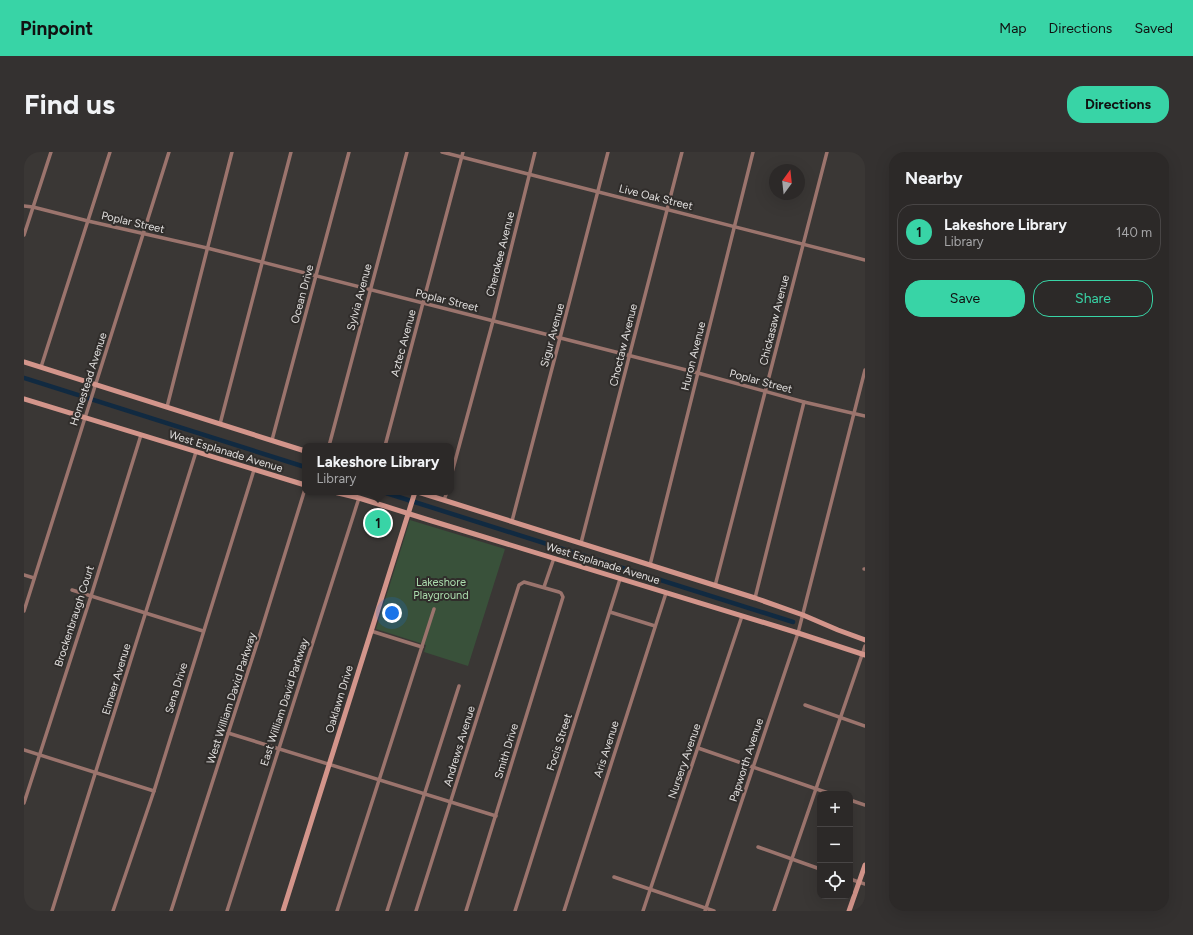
<!DOCTYPE html>
<html lang="en">
<head>
<meta charset="utf-8">
<style>
  :root { --surface:#2c2928; --page:#343130; --text:#f1f3f6; --muted:#a6a6a8; --line:#484545; --accent:#38d4a6 }
  body { margin:0; font-family:Figtree,sans-serif; background:var(--page); color:var(--text) }
  .controls { position:absolute; right:12px; bottom:12px; display:grid; overflow:hidden; border-radius:8px; box-shadow:0 4px 16px #0002 }
  .controls button { width:36px; height:36px; display:grid; place-items:center; padding:0; border:0; border-bottom:1px solid var(--line); background:var(--surface); color:var(--text); font:20px sans-serif }
  .compass { position:absolute; left:745px; top:12px; width:36px; height:36px; border-radius:50%; background:var(--surface); box-shadow:0 4px 16px #0002; rotate:15deg }
  .you { position:absolute; left:368px; top:461px; width:14px; height:14px; margin:-10px; border:3px solid #fff; border-radius:50%; background:#1a73e8; box-shadow:0 0 0 6px #1a73e833 }
  .badge { display:grid; place-items:center; width:26px; height:26px; border-radius:50%; background:var(--accent); color:#111; font-size:13px; font-weight:700 }
  .pin { position:absolute; translate:-50% -50%; border:2px solid #fff; box-shadow:0 1px 4px #0006 }
  .popup { position:absolute; left:278px; top:291px; width:152px; height:52px; box-sizing:border-box; display:grid; place-content:center; border-radius:8px; background:var(--surface); filter:drop-shadow(0 1px 3px #0005); font-size:13px; white-space:nowrap; color:var(--muted) }
  .popup b { font-size:15px; color:var(--text) }
  .popup::after { content:''; position:absolute; left:50%; top:100%; margin-left:-8px; border:8px solid transparent; border-top-color:var(--surface) }
  .list { margin:0; padding:0; list-style:none }
  h2 { display:flex; justify-content:space-between; align-items:center; height:52px; margin:0; padding:0 16px; font-size:17px }
  h2 small { font-size:13px; font-weight:400; color:var(--muted) }
  .list li { display:grid; grid-template-columns:26px 1fr auto; gap:12px; align-items:center; box-sizing:border-box; height:56px; margin:0 8px 8px; padding:0 8px; border:1px solid var(--line); border-radius:16px }
  .list b { display:block; font-size:15px; white-space:nowrap }
  .list p { margin:0; font-size:13px; white-space:nowrap; color:var(--muted) }
  .list em { font-size:13px; font-style:normal; color:var(--muted) }
  .actions { display:flex; gap:8px; padding:12px 16px }
  .actions a { flex:1; padding:9px 0; border:1px solid var(--accent); border-radius:16px; text-align:center; font-size:14px; color:var(--accent) }
  .actions .main { background:var(--accent); color:#111 }
  .icon { flex:none; width:22px; height:22px; fill:none; stroke:currentColor; stroke-width:2; stroke-linecap:round; stroke-linejoin:round }
  .map { position:relative; flex:none; width:841px; height:759px; overflow:hidden; border-radius:16px }
  header { display:flex; align-items:center; gap:24px; box-sizing:border-box; height:56px; padding:0 20px; background:var(--accent); color:#111 }
  header strong { font-size:19px }
  nav { display:flex; gap:22px; margin-inline-start:auto; font-size:14px }
  .intro { display:flex; align-items:center; justify-content:space-between; box-sizing:border-box; height:96px; padding:0 24px }
  h1 { margin:0; font-size:28px }
  .button { padding:10px 18px; border-radius:16px; background:var(--accent); color:#111; font-size:14px; font-weight:700 }
  main { display:flex; gap:24px; padding:0 24px }
  aside { flex:1; background:var(--surface); border-radius:16px; box-shadow:0 4px 16px #0002 }
  .map>svg:first-child { display:block }
  .green { fill:#39513a }
  .lines { fill:none; stroke-linecap:round; stroke-linejoin:round }
  .canal { stroke:#112a41; stroke-width:4.5 }
  .street { stroke:#9b746d; stroke-width:3.5 }
  .secondary { stroke:#d3958b; stroke-width:5 }
  .labels { text-anchor:middle; stroke-width:4; stroke-linejoin:round; paint-order:stroke }
  .street-label { font-size:11px; fill:#e0dedd; stroke:#302d2b }
  .park-label { font-size:11px; fill:#acddae; stroke:#302d2b }
</style>
</head>
<body>
<header>
<strong>Pinpoint</strong>
<nav><a>Map</a><a>Directions</a><a>Saved</a></nav>
</header>
<div class="intro"><h1>Find us</h1><a class="button">Directions</a></div>
<main>
<div class="map">
<svg width="841" height="759" viewBox="0 0 841 759">
  <rect width="100%" height="100%" fill="#3a3735"/>
  <!-- green -->
  <polygon class="green" points="386,368 481,397 444,514 400,500 402,493 352,477"/>
  <g class="lines">
    <!-- canal -->
    <g class="canal">
      <polyline points="0,226 281,315"/>
      <polyline points="359,340 769,470"/>
    </g>
    <!-- street -->
    <g class="street">
      <polyline points="418,0 841,108"/>
      <polyline points="0,54 9,55 64,69 183,96 674,221 780,250 841,264"/>
      <polyline points="0,83 27,0"/>
      <polyline points="17,215 86,0"/>
      <polyline points="143,255 208,0"/>
      <polyline points="196,272 267,0"/>
      <polyline points="248,288 325,0"/>
      <polyline points="305,294 383,0"/>
      <polyline points="361,294 439,0"/>
      <polyline points="427,324 469,169 511,0"/>
      <polyline points="420,348 423,340"/>
      <polyline points="488,369 536,186 584,0"/>
      <polyline points="557,391 658,0"/>
      <polyline points="626,413 729,0"/>
      <polyline points="840,417 841,417"/>
      <polyline points="0,423 10,426"/>
      <polyline points="691,434 803,0"/>
      <polyline points="520,435 530,406"/>
      <polyline points="48,438 179,479"/>
      <polyline points="731,446 780,250"/>
      <polyline points="0,459 145,0"/>
      <polyline points="586,460 631,474"/>
      <polyline points="347,479 398,495"/>
      <polyline points="781,553 841,574"/>
      <polyline points="204,581 472,664"/>
      <polyline points="674,596 807,642"/>
      <polyline points="0,598 130,639"/>
      <polyline points="826,648 841,653"/>
      <polyline points="0,651 67,444 117,283"/>
      <polyline points="734,695 796,717"/>
      <polyline points="590,725 690,759"/>
      <polyline points="826,727 841,732"/>
      <polyline points="28,759 172,300"/>
      <polyline points="89,759 130,639 230,318"/>
      <polyline points="147,759 237,479 281,337"/>
      <polyline points="203,759 335,346"/>
      <polyline points="313,759 410,457"/>
      <polyline points="363,759 435,534"/>
      <polyline points="392,759 495,433 500,430 535,440 537,441 539,445 442,759"/>
      <polyline points="491,759 596,427"/>
      <polyline points="540,759 642,441"/>
      <polyline points="619,759 718,464"/>
      <polyline points="681,759 774,481 841,218"/>
      <polyline points="750,759 841,494"/>
    </g>
    <!-- secondary -->
    <g class="secondary">
      <polyline points="0,210 281,299"/>
      <polyline points="0,247 281,333"/>
      <polyline points="310,340 335,346 408,369 774,481 841,503"/>
      <polyline points="394,340 731,446 779,463 814,478 841,488"/>
      <polyline points="259,759 391,340"/>
      <polyline points="825,759 841,713"/>
    </g>
  </g>
  <g class="labels">
    <!-- street labels -->
    <g class="street-label">
      <text transform="translate(632 45) rotate(14)" y="4">Live Oak Street</text>
      <text transform="translate(109 70) rotate(13)" y="4">Poplar Street</text>
      <text transform="translate(476 102) rotate(-76)" y="4">Cherokee Avenue</text>
      <text transform="translate(278 142) rotate(-75)" y="4">Ocean Drive</text>
      <text transform="translate(335 145) rotate(-75)" y="4">Sylvia Avenue</text>
      <text transform="translate(423 148) rotate(14)" y="4">Poplar Street</text>
      <text transform="translate(750 168) rotate(-76)" y="4">Chickasaw Avenue</text>
      <text transform="translate(528 183) rotate(-75)" y="4">Sigur Avenue</text>
      <text transform="translate(379 191) rotate(-75)" y="4">Aztec Avenue</text>
      <text transform="translate(599 193) rotate(-76)" y="4">Choctaw Avenue</text>
      <text transform="translate(669 204) rotate(-76)" y="4">Huron Avenue</text>
      <text transform="translate(64 227) rotate(-72)" y="4">Homestead Avenue</text>
      <text transform="translate(737 229) rotate(15)" y="4">Poplar Street</text>
      <text transform="translate(202 299) rotate(17)" y="4">West Esplanade Avenue</text>
      <text transform="translate(579 411) rotate(17)" y="4">West Esplanade Avenue</text>
      <text transform="translate(50 464) rotate(-72)" y="4">Brockenbraugh Court</text>
      <text transform="translate(92 527) rotate(-73)" y="4">Elmeer Avenue</text>
      <text transform="translate(152 536) rotate(-73)" y="4">Sena Drive</text>
      <text transform="translate(207 546) rotate(-72)" y="4">West William David Parkway</text>
      <text transform="translate(315 547) rotate(-73)" y="4">Oaklawn Drive</text>
      <text transform="translate(260 550) rotate(-72)" y="4">East William David Parkway</text>
      <text transform="translate(535 590) rotate(-72)" y="4">Focis Street</text>
      <text transform="translate(435 594) rotate(-73)" y="4">Andrews Avenue</text>
      <text transform="translate(582 597) rotate(-72)" y="4">Aris Avenue</text>
      <text transform="translate(482 599) rotate(-73)" y="4">Smith Drive</text>
      <text transform="translate(722 608) rotate(-72)" y="4">Papworth Avenue</text>
      <text transform="translate(660 609) rotate(-71)" y="4">Nursery Avenue</text>
    </g>
    <!-- park labels -->
    <g class="park-label">
      <text x="417" y="434">Lakeshore<tspan x="417" dy="13">Playground</tspan></text>
    </g>
  </g>
</svg>
<div class="controls">
<button>+</button>
<button>−</button>
<button><svg class="icon" aria-label="locate" viewBox="0 0 24 24"><circle cx="12" cy="12" r="6"/><path d="M12 2v4M12 18v4M2 12h4M18 12h4"/></svg></button>
</div>
<svg class="compass" viewBox="-18 -18 36 36"><path d="M0-13l5 13h-10z" fill="#e53935"/><path d="M0 13l5-13h-10z" fill="#a6a6a8"/></svg>
<div class="you"></div>
<div class="pin badge" style="left:354px;top:371px">1</div>
<div class="popup"><b>Lakeshore Library</b>Library</div>
</div>
<aside>
<h2>Nearby<small></small></h2>
<ul class="list">
<li><span class="badge">1</span><div><b>Lakeshore Library</b><p>Library</p></div><em>140 m</em></li>
</ul>
<div class="actions"><a class="main">Save</a><a>Share</a></div>
</aside>
</main>
</body>
</html>
